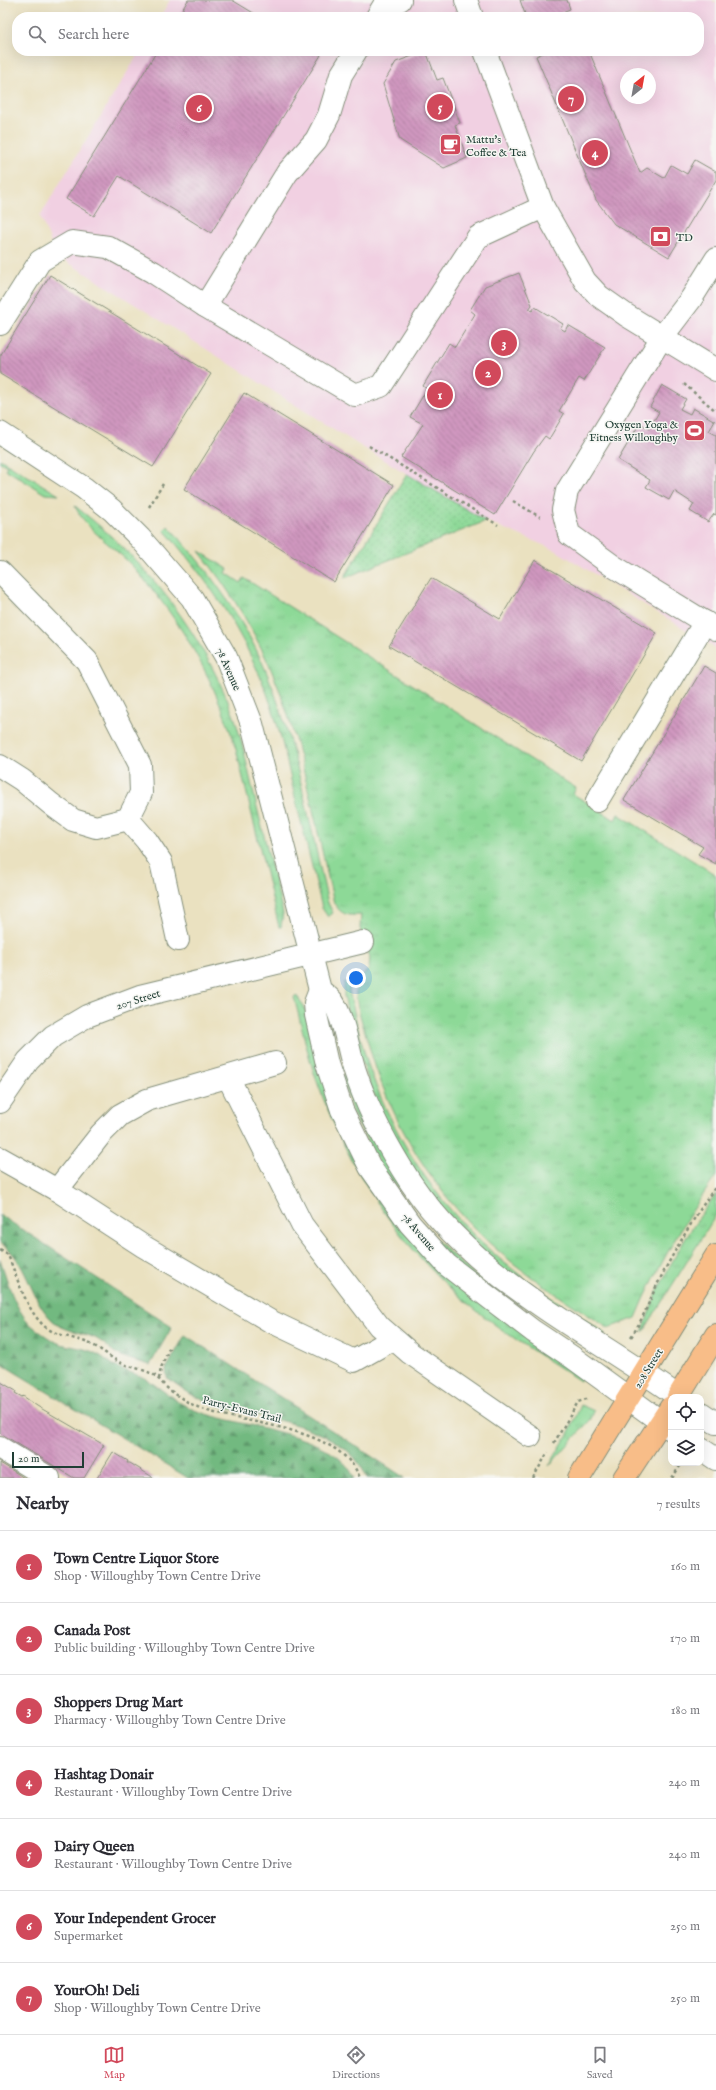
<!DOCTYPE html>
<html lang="en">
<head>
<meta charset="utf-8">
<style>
  :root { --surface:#fff; --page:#f2f2f3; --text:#2b2b33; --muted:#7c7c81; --line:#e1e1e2; --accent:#d1495b }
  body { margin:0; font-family:"IM FELL English",serif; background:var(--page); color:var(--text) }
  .controls { position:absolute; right:12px; bottom:12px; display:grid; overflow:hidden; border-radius:8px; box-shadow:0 4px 16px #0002 }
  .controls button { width:36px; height:36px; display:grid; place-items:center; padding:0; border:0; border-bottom:1px solid var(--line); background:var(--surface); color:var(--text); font:20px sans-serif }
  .compass { position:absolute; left:620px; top:68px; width:36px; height:36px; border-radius:50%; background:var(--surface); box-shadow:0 4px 16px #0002; rotate:31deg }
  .scale { position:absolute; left:12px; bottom:10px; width:72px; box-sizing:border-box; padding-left:4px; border:2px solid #1f3d34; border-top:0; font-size:11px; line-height:14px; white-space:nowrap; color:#1f3d34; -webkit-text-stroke:3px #f6f6f2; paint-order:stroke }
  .you { position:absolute; left:356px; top:978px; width:14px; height:14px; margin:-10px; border:3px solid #fff; border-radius:50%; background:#1a73e8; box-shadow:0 0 0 6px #1a73e833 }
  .badge { display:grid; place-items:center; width:26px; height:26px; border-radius:50%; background:var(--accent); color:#fff; font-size:13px; font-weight:700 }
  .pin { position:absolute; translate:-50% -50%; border:2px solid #fff; box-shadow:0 1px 4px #0006 }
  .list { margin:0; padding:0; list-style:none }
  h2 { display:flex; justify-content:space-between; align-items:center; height:52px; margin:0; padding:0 16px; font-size:17px }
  h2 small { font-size:13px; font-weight:400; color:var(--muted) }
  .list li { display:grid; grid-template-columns:26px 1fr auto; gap:12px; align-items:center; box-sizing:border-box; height:72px; padding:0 16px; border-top:1px solid var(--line) }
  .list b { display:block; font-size:15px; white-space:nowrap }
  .list p { margin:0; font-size:13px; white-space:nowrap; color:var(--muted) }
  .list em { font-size:13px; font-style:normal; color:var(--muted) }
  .icon { flex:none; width:22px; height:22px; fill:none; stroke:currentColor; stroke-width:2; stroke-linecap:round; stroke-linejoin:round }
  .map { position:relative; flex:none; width:716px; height:1478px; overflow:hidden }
  .search { position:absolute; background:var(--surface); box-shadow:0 4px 16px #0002; left:12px; right:12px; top:12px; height:44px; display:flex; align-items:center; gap:10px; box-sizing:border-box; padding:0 14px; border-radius:16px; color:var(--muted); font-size:15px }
  .sheet { height:556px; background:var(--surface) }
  nav { display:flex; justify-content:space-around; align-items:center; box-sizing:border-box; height:56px; border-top:1px solid var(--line); background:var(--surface); font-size:11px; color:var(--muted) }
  nav a { display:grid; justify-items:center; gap:2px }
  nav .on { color:var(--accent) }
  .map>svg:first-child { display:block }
  .built { fill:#f1d0e2; fill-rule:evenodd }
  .grass { fill:url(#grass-tufts); stroke:#568b66 }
  .forest { fill:url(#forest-firs); stroke:#487b5a }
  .park { fill:url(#park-dots); stroke:#568b66 }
  .building { fill:url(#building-back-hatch) }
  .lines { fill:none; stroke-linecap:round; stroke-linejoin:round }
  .minor-casing { stroke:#848f7a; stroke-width:24 }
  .major-casing { stroke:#848f7a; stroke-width:24 }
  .path { stroke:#848f7a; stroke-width:2.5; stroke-dasharray:3 3; stroke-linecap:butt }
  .minor { stroke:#fff; stroke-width:22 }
  .major { stroke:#f8bd88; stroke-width:22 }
  .labels { text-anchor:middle; stroke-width:3; stroke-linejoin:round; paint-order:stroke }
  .poi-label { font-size:11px; fill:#1f3d34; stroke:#f6f6f2; text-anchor:start }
  .street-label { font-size:11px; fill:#1f3d34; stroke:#f6f6f2 }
</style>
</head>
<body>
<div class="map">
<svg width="716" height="1478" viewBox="0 0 716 1478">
  <defs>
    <pattern id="grass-tufts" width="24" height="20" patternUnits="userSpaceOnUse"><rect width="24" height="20" fill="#8dd997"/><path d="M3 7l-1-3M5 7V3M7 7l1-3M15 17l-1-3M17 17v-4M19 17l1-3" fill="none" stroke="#79bb83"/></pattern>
    <pattern id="forest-firs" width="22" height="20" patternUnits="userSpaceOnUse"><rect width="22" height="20" fill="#72b980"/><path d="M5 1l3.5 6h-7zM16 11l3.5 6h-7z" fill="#5d986a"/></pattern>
    <pattern id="park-dots" width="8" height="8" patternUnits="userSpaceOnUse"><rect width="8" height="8" fill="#8dd997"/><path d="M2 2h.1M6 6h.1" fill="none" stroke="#79bb83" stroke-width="1.8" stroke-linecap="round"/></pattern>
    <pattern id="building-back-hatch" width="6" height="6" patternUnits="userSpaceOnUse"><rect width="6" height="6" fill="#d097bf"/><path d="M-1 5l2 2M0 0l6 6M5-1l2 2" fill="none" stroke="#a87c9c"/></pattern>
  </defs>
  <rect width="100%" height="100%" fill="#f6f6f2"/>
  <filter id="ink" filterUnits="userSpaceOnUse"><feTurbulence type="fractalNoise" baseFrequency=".025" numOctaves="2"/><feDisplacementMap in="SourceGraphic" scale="8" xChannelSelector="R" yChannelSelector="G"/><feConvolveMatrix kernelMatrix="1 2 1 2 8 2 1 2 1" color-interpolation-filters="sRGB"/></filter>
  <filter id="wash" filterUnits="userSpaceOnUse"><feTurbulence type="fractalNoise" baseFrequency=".012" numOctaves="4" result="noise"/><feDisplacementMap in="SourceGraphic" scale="16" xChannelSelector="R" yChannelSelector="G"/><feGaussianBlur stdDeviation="0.9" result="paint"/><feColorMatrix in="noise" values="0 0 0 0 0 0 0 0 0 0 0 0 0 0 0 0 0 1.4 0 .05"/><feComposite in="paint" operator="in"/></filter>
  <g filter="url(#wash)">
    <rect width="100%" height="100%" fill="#eae1c0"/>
    <!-- built -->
    <path class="built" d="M170,0H712L716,3V648L555,550L486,521L359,445L56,255L40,216L140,51H699V17H160ZM626,74H650V98H626Z"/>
    <!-- grass -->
    <g class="grass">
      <polygon points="0,459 59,495 45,494 5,469 7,466 0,462"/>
      <path d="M75,506C147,561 203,633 235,719C243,744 248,770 254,795C264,835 273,874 283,913L281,927H279L237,753C217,683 183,623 135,569C117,548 86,531 75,506Z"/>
      <path d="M168,526C208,569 243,617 266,671C296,744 310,826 328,903L333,913L328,917L322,908C313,869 303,831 294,793C284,748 274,704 254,663C231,613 200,571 164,530Z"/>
      <path d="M199,551L228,569L226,573L241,583L244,578L576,788L573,794L615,820L618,814L716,875V1176C684,1221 657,1267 636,1318L608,1328C572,1304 535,1282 502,1254C436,1198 389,1121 367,1039C363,1023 350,992 359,977L369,970L370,957L360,928L361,915C348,916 341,915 334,903C317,832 304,757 279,689C260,638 232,593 199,551Z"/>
      <path d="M344,982L350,984L349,991C356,1018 361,1045 370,1070C397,1145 444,1214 506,1264C537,1289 572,1311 605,1333L601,1339L500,1270L427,1192L384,1121L354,1041L344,996Z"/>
      <path d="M296,995L304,1006L318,1059L371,1180L584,1376L580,1381C542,1356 501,1332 466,1302C399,1246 349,1169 319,1087C308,1058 302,1027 294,997Z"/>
      <polygon points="345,1075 413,1198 411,1201 384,1172 353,1114 342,1076"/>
      <path d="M716,1194V1215L643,1332C642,1328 646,1323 647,1318C662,1275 688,1231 716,1194Z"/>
      <polygon points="581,1405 594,1411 591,1419 549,1466 569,1432"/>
    </g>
    <!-- forest -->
    <g class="forest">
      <path d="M0,1215L172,1327L150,1365C141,1362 130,1360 121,1356C112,1352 105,1343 95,1338C80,1331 63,1332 51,1319C29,1297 27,1259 0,1243Z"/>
      <path d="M0,1259C8,1282 13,1306 30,1324C37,1330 49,1339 58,1343C69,1347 82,1347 93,1352C103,1356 111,1365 121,1369C130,1373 141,1375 149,1381C163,1390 176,1402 192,1409C233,1427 336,1431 354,1478H188L0,1363Z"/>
      <path d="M185,1335L405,1478H367C342,1417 249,1421 198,1398C187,1393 177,1384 167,1378L166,1369Z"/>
    </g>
    <!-- park -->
    <polygon class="park" points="407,474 486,521 344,578"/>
    <g id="blocks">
      <!-- building -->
      <g class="building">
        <polygon points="188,0 232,0 260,17 178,17"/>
        <polygon points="520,0 567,0 570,9 549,17 526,17"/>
        <polygon points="157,51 315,51 321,55 211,233 119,176 94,216 66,199"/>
        <polygon points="426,51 437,80 443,78 460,123 455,125 467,158 444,168 400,140 383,84 396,62"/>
        <polygon points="548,51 589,51 640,173 647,168 664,178 671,165 687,174 695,160 716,172 716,180 669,257 614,224 596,200 536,56"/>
        <polygon points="519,273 532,305 529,309 532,311 535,307 563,324 560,328 565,331 568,325 605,347 584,381 579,378 559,411 564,414 549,439 545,436 534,451 495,515 401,457 423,424 410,417 427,389 423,386 449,343 455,347 475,314 470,310 485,286"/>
        <polygon points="50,275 211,374 153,467 0,374 0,356"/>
        <polygon points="662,385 686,399 680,409 690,414 693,408 715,421 709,431 716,435 716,515 714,514 708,522 690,511 694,504 674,491 669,500 646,487 650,480 618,460 640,423 649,429 659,412 650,407"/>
        <polygon points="244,393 394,485 334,582 184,489"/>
        <polygon points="535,560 657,633 581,761 389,646 431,578 500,619"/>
        <polygon points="704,666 716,673 716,864 698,854 703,847 624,800"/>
        <polygon points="1,1382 16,1391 15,1393 22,1397 23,1396 37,1406 104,1445 84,1478 74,1478 0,1433"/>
        <polygon points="113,1452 128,1461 127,1463 130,1463 154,1478 97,1478"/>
        <polygon points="0,1463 15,1472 24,1478 0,1478"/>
      </g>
    </g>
  </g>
  <g filter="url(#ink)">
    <use href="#blocks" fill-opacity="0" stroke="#848f7a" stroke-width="1"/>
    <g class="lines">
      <defs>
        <g id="minor">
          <polyline points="466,0 472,17"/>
          <polyline points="377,17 383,7 400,0"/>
          <polyline points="356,51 341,75 329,115 316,140 287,173 205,306 355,395 381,386 478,237 543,207"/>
          <polyline points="485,51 543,207 585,281 599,296 626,315 716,370"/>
          <polyline points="716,259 691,299 662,337 567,491 563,510 569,534 613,566 716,629"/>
          <polyline points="0,324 40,261 72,242 108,247 153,272 205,306"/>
          <path d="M0,433L84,488L112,510L140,538L192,598L226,657L252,724L320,990C324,994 330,998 333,1002C345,1021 348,1050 355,1071C366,1105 383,1138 402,1169C467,1276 581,1327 679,1397"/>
          <polyline points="0,572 87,661 140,765 141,793 128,819 96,827 73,820 51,804 22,780 0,766"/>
          <polyline points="597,801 705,622"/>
          <polyline points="128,819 147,841 161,862 178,940"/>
          <polyline points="320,990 315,1003 316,1015 327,1064 342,1110 370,1167 410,1224 447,1265 491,1299 533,1331 572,1357 671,1429"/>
          <polyline points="228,1077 302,1225 379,1326 410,1353 530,1436"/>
          <polyline points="0,1102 28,1061 53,1036 87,1016 140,996 363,942"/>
          <polyline points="0,1158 57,1190 143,1246 270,1321 354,1361 393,1339"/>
          <polyline points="57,1190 101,1134 120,1115 147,1100 275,1063"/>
          <polyline points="701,1413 716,1423"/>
          <polyline points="0,1448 49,1478"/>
          <polyline points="701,1449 716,1459"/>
        </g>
        <g id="major">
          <polyline points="678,1397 716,1335"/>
          <polyline points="579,1478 716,1256"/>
          <polyline points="624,1478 671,1407"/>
        </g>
      </defs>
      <!-- minor casing -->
      <use href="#minor" class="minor-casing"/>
      <!-- major casing -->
      <use href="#major" class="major-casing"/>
      <!-- path -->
      <g class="path">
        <polyline points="684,384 716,411"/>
        <polyline points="369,446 498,525"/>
        <polyline points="513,501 540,517"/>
        <polyline points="149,507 163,484"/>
        <path d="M0,1250L8,1255C17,1277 25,1307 43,1325C55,1336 73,1337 88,1343C99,1347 108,1356 119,1362C128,1367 140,1368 150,1373C156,1375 161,1382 166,1387C177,1396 191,1405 205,1410C250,1425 340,1427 360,1478"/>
        <path d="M631,1337C644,1318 650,1298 660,1279C677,1246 695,1216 716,1186"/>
        <polyline points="159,1379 161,1368 170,1346"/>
        <polyline points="554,1443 578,1402 589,1398"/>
        <polyline points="533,1478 548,1452"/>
        <polyline points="672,1478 682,1463"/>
      </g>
      <!-- minor -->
      <use href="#minor" class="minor"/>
      <!-- major -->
      <use href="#major" class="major"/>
    </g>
  </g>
  <!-- icons -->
  <defs>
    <symbol id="cafe-square" viewBox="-11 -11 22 22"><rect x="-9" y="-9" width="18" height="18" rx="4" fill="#d1495b" stroke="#f6f6f2"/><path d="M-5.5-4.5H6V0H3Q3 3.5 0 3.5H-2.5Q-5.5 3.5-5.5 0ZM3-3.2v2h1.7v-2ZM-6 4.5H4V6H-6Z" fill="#fff"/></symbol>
    <symbol id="bank-square" viewBox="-11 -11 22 22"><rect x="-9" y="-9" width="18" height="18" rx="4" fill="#d1495b" stroke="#f6f6f2"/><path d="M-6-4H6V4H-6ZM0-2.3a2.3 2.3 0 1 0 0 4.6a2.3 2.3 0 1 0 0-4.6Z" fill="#fff"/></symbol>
    <symbol id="stadium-square" viewBox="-11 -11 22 22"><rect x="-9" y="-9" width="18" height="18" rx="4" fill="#d1495b" stroke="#f6f6f2"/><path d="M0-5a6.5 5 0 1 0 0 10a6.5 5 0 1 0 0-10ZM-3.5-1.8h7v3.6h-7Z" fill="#fff"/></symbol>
  </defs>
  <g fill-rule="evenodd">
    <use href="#cafe-square" x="438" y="132" width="25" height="25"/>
    <use href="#bank-square" x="648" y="224" width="25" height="25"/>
    <use href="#stadium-square" x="682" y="418" width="25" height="25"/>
  </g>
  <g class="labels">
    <!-- poi labels -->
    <g class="poi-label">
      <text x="466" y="143">Mattu's<tspan x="466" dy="13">Coffee &amp; Tea</tspan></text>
      <text x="676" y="241">TD</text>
      <text x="678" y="428" text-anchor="end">Oxygen Yoga &amp;<tspan x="678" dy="13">Fitness Willoughby</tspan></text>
    </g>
    <!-- street labels -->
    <g class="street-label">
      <text transform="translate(229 669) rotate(66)" y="4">78 Avenue</text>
      <text transform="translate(138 999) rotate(-17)" y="4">207 Street</text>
      <text transform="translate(419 1232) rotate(50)" y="4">78 Avenue</text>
      <text transform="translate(648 1368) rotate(-58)" y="4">208 Street</text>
      <text transform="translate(242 1409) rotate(14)" y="4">Parry-Evans Trail</text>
    </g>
  </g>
</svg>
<div class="controls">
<button><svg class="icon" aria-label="locate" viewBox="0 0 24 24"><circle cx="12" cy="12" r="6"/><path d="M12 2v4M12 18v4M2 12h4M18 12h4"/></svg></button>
<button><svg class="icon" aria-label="layers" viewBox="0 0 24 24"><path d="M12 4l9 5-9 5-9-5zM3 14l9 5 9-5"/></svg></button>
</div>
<svg class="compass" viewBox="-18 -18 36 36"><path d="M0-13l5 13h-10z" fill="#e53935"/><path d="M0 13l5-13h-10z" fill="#7c7c81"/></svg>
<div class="scale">20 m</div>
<div class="you"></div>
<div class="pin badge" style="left:440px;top:395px">1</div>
<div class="pin badge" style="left:488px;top:373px">2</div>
<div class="pin badge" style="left:504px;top:343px">3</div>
<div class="pin badge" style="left:595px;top:153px">4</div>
<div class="pin badge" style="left:440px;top:107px">5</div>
<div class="pin badge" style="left:199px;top:108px">6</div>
<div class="pin badge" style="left:571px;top:99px">7</div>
<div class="search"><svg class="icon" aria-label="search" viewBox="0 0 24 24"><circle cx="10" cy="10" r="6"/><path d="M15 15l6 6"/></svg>Search here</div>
</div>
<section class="sheet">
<h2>Nearby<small>7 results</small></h2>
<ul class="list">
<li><span class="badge">1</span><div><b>Town Centre Liquor Store</b><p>Shop · Willoughby Town Centre Drive</p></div><em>160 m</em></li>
<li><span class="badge">2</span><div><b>Canada Post</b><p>Public building · Willoughby Town Centre Drive</p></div><em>170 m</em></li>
<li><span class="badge">3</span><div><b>Shoppers Drug Mart</b><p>Pharmacy · Willoughby Town Centre Drive</p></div><em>180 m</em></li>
<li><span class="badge">4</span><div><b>Hashtag Donair</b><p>Restaurant · Willoughby Town Centre Drive</p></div><em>240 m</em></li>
<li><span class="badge">5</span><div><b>Dairy Queen</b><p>Restaurant · Willoughby Town Centre Drive</p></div><em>240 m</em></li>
<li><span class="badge">6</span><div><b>Your Independent Grocer</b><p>Supermarket</p></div><em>250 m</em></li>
<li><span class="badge">7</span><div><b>YourOh! Deli</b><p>Shop · Willoughby Town Centre Drive</p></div><em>250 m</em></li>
</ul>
</section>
<nav>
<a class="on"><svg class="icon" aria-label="map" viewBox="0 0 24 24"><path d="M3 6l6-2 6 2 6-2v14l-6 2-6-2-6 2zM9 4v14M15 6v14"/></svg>Map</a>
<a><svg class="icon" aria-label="directions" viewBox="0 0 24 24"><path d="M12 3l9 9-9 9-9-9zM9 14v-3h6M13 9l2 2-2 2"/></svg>Directions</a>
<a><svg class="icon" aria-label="saved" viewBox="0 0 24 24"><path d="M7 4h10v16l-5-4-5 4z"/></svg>Saved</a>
</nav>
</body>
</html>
